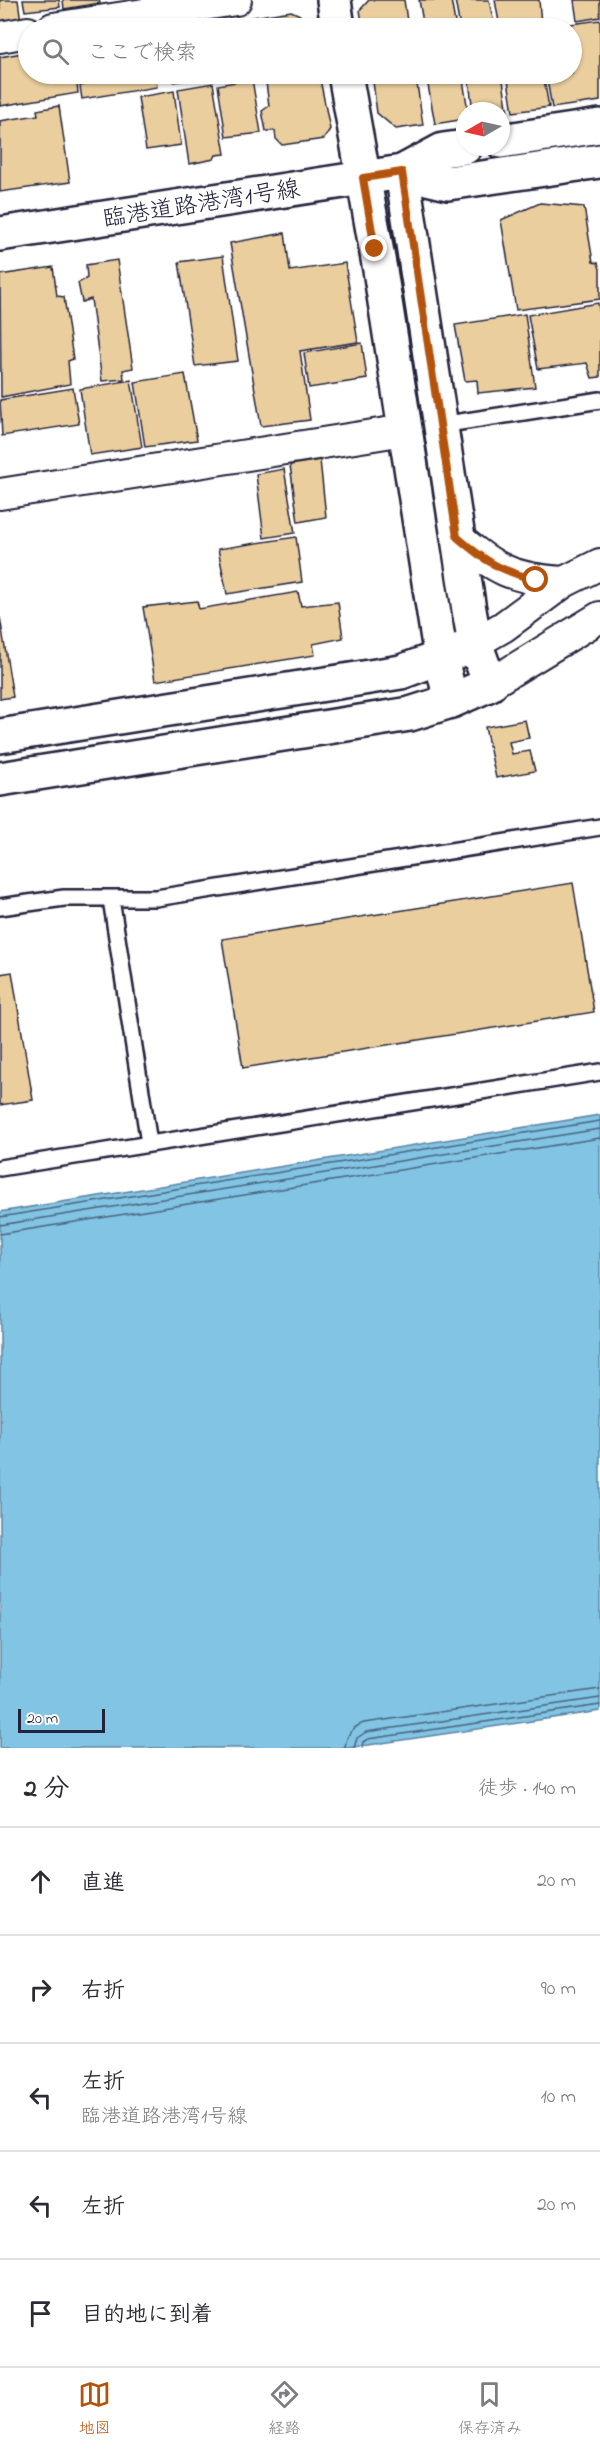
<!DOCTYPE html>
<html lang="ja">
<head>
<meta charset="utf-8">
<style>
  :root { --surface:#fff; --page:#f7f7f7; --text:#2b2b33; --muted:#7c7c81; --line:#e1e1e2; --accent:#b45309 }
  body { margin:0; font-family:"Indie Flower","Klee One",sans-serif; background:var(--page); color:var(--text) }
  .compass { position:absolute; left:456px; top:102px; width:54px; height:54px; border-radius:50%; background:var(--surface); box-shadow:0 2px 4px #0004; rotate:261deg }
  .scale { position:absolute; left:18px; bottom:15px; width:87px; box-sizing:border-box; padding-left:6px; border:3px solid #22223b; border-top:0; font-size:16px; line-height:21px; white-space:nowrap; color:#22223b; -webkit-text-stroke:4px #fff; paint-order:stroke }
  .stop { position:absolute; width:18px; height:18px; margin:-14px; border:4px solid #b45309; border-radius:50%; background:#fff }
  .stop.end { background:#b45309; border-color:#fff; box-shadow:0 2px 6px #0008 }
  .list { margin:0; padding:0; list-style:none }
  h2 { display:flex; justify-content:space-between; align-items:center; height:78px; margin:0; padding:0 24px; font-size:26px }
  h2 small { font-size:20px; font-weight:400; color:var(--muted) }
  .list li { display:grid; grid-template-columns:39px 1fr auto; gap:18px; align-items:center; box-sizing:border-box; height:108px; padding:0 24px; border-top:2px solid var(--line) }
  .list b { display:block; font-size:22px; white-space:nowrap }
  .list p { margin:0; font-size:20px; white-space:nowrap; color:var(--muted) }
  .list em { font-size:20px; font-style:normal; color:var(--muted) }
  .icon { flex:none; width:33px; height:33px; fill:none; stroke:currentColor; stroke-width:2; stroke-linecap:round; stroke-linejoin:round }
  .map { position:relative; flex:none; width:600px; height:1748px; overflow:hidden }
  .search { position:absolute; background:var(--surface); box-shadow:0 2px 4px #0004; left:18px; right:18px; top:18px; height:66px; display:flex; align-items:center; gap:15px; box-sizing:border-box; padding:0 21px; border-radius:33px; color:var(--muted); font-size:22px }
  .sheet { height:618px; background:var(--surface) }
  nav { display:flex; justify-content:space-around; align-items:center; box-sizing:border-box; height:84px; border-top:2px solid var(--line); background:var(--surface); font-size:16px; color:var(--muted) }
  nav a { display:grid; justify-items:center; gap:3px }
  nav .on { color:var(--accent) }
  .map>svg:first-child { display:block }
  .water { fill:#82c4e3; stroke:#5c83a0; stroke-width:1.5 }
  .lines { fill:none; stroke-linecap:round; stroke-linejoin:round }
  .shore { stroke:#48637e; stroke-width:1.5 }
  .building { fill:#eace9e; stroke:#22223b; stroke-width:1.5 }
  .lane-casing { stroke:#22223b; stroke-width:20 }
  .street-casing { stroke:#22223b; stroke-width:34 }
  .secondary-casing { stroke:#22223b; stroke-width:38 }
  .lane { stroke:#fff; stroke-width:15 }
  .street { stroke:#fff; stroke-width:30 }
  .secondary { stroke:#fff; stroke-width:33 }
  .route { stroke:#b45309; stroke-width:8 }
  .labels { text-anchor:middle; stroke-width:6; stroke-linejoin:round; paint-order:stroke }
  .street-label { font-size:24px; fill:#22223b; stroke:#fff }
</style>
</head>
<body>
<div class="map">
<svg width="600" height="1748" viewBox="0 0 600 1748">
  <rect width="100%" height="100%" fill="#fff"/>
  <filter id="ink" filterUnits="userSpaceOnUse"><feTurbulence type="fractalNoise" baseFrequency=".0167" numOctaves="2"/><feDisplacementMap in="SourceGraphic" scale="12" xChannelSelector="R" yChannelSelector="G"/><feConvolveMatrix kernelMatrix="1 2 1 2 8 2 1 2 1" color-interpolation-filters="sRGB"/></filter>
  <g filter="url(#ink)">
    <!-- water -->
    <polygon class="water" points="600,1115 600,1711 348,1748 0,1748 0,1212"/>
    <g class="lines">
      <!-- shore -->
      <g class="shore">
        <polyline points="0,1217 600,1121"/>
        <polyline points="0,1225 600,1129"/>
        <polyline points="0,1234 600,1138"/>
        <path d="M345,1748C346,1735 352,1727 364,1723L600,1689"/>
        <polyline points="354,1748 357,1738 366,1732 600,1698"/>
        <polyline points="362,1748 363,1742 368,1739 600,1705"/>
      </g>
    </g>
    <!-- building -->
    <g class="building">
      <polygon points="0,0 18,0 21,22 0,23"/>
      <polygon points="23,0 59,0 60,7 25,11"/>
      <polygon points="63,0 99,0 100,3 64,9"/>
      <polygon points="369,0 404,0 408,28 363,28 360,10"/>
      <polygon points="419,0 451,0 456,28 419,28 417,21 423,22"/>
      <polygon points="455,0 489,0 495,28 460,28"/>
      <polygon points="495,0 539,0 541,24 500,28"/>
      <polygon points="574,0 600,0 600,17 577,21"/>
      <polygon points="291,11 300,15 302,28 249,28 247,18"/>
      <polygon points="600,20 600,101 552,108 546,74 572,74 572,28 548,27"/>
      <polygon points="244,21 245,28 209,28 208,27"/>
      <polygon points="202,23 203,28 166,28 166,27"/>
      <polygon points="28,52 28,74 76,74 78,93 0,106 0,57"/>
      <polygon points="87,74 155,74 157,87 82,99 80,86 88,84"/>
      <polygon points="173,74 210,74 210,76 174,82"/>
      <polygon points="214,74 253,74 215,79"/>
      <polygon points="265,74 319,74 330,129 324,139 282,145 276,139 275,131 266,131 262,111 269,106"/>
      <polygon points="372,74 420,74 421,76 416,77 423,125 396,129 377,113"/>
      <polygon points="426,74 462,74 468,111 465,111 465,119 435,124"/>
      <polygon points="468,74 502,74 508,114 501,115 501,111 473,111"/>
      <polygon points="507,74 543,74 549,107 513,112"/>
      <polygon points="252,79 261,133 226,137 218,85"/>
      <polygon points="213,83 225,154 216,155 214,159 189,164 178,89"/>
      <polygon points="174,91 181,145 146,150 138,97"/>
      <polygon points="59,106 70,182 0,192 0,121 38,115 37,110"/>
      <polygon points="540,203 584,207 593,262 598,263 600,269 600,299 516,310 501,220"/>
      <polygon points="285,233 290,271 345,263 358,342 300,351 310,420 261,426 230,243"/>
      <polygon points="223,256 238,361 195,366 179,262"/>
      <polygon points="117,260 133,368 123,370 124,379 102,381 91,299 82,302 78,283 87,278 86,265"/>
      <polygon points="53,267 57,296 64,297 73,359 68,361 70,384 1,397 0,275"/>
      <polygon points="598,303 600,315 600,377 592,378 587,363 538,369 528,315"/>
      <polygon points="525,314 535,387 478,393 477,380 465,381 455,325"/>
      <polygon points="362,343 367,379 309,388 304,353"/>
      <polygon points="185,374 197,440 145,447 135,382"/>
      <polygon points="131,380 142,447 90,455 80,389"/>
      <polygon points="73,388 79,424 2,436 0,400"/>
      <polygon points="320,460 326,517 298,522 290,465"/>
      <polygon points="284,469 295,533 264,538 256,474"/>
      <polygon points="296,537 302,582 227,594 218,549"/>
      <polygon points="298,592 301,606 338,602 343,638 313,644 315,655 155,681 143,607 197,601 199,609"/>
      <polygon points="0,617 13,697 0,699"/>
      <polygon points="525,720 529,738 509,742 512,754 530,751 535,771 496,778 485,727"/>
      <polygon points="573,883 594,1012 243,1068 222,939"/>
      <polygon points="12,972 33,1100 0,1105 0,974"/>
    </g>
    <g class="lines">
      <defs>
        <g id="lane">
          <polyline points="441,425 600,400"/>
          <polyline points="111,899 149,1143"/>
          <polyline points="0,907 64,898 156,898 600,827"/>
          <polyline points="0,1168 600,1072"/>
        </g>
        <g id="street">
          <polyline points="53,28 236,0"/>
          <polyline points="0,37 28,32"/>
          <polyline points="0,494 405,430"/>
          <path d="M457,537C495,570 514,579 564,582"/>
          <polyline points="475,643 503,627 564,582 600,564"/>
          <polyline points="490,684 600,617"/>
        </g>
        <g id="secondary">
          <polyline points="334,0 338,28"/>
          <polyline points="345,74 380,270 441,658 451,701"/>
          <polyline points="501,141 600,126"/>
          <polyline points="402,172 448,183 600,161"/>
          <polyline points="0,234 402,172 443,150 465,147"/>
          <polyline points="0,736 401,672 460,650"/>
          <polyline points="0,779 410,714 451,701 490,684 475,643 469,610 402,172"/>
        </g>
      </defs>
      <!-- lane casing -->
      <use href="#lane" class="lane-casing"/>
      <!-- street casing -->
      <use href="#street" class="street-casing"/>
      <!-- secondary casing -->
      <use href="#secondary" class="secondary-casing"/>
      <!-- lane -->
      <use href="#lane" class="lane"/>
      <!-- street -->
      <use href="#street" class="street"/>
      <!-- secondary -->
      <use href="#secondary" class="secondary"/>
    </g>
  </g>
  <g class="lines" filter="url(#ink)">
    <!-- route -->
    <path class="route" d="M375,249L363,178L402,172L457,537C486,562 499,570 536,580"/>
  </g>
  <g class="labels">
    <!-- street labels -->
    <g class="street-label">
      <text transform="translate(201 203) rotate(-9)" y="8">臨港道路港湾1号線</text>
    </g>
  </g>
</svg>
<svg class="compass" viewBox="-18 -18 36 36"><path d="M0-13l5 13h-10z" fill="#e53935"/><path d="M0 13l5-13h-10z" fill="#7c7c81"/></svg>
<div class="scale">20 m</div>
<div class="stop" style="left:536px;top:580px"></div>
<div class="stop end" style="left:375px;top:249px"></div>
<div class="search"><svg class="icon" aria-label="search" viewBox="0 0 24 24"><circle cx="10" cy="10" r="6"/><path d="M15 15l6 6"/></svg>ここで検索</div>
</div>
<section class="sheet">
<h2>2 分<small>徒歩 · 140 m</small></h2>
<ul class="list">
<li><svg class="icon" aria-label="ahead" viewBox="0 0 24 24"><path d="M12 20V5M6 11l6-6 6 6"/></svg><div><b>直進</b></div><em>20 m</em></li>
<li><svg class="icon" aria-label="right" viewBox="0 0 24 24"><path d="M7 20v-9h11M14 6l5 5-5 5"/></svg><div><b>右折</b></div><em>90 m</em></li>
<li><svg class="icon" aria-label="left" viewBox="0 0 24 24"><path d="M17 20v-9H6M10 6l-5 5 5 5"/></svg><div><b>左折</b><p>臨港道路港湾1号線</p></div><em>10 m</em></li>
<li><svg class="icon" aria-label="left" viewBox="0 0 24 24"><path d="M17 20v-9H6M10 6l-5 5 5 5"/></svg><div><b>左折</b></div><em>20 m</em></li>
<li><svg class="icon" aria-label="arrive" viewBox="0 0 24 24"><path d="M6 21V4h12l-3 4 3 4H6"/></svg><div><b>目的地に到着</b></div></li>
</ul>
</section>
<nav>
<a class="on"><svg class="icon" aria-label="map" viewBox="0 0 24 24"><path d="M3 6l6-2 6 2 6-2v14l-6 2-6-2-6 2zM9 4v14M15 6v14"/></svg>地図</a>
<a><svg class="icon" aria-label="directions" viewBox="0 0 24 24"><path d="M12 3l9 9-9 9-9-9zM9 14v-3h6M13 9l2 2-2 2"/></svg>経路</a>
<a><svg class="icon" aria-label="saved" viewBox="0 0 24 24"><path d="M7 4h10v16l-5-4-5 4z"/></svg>保存済み</a>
</nav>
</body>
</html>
